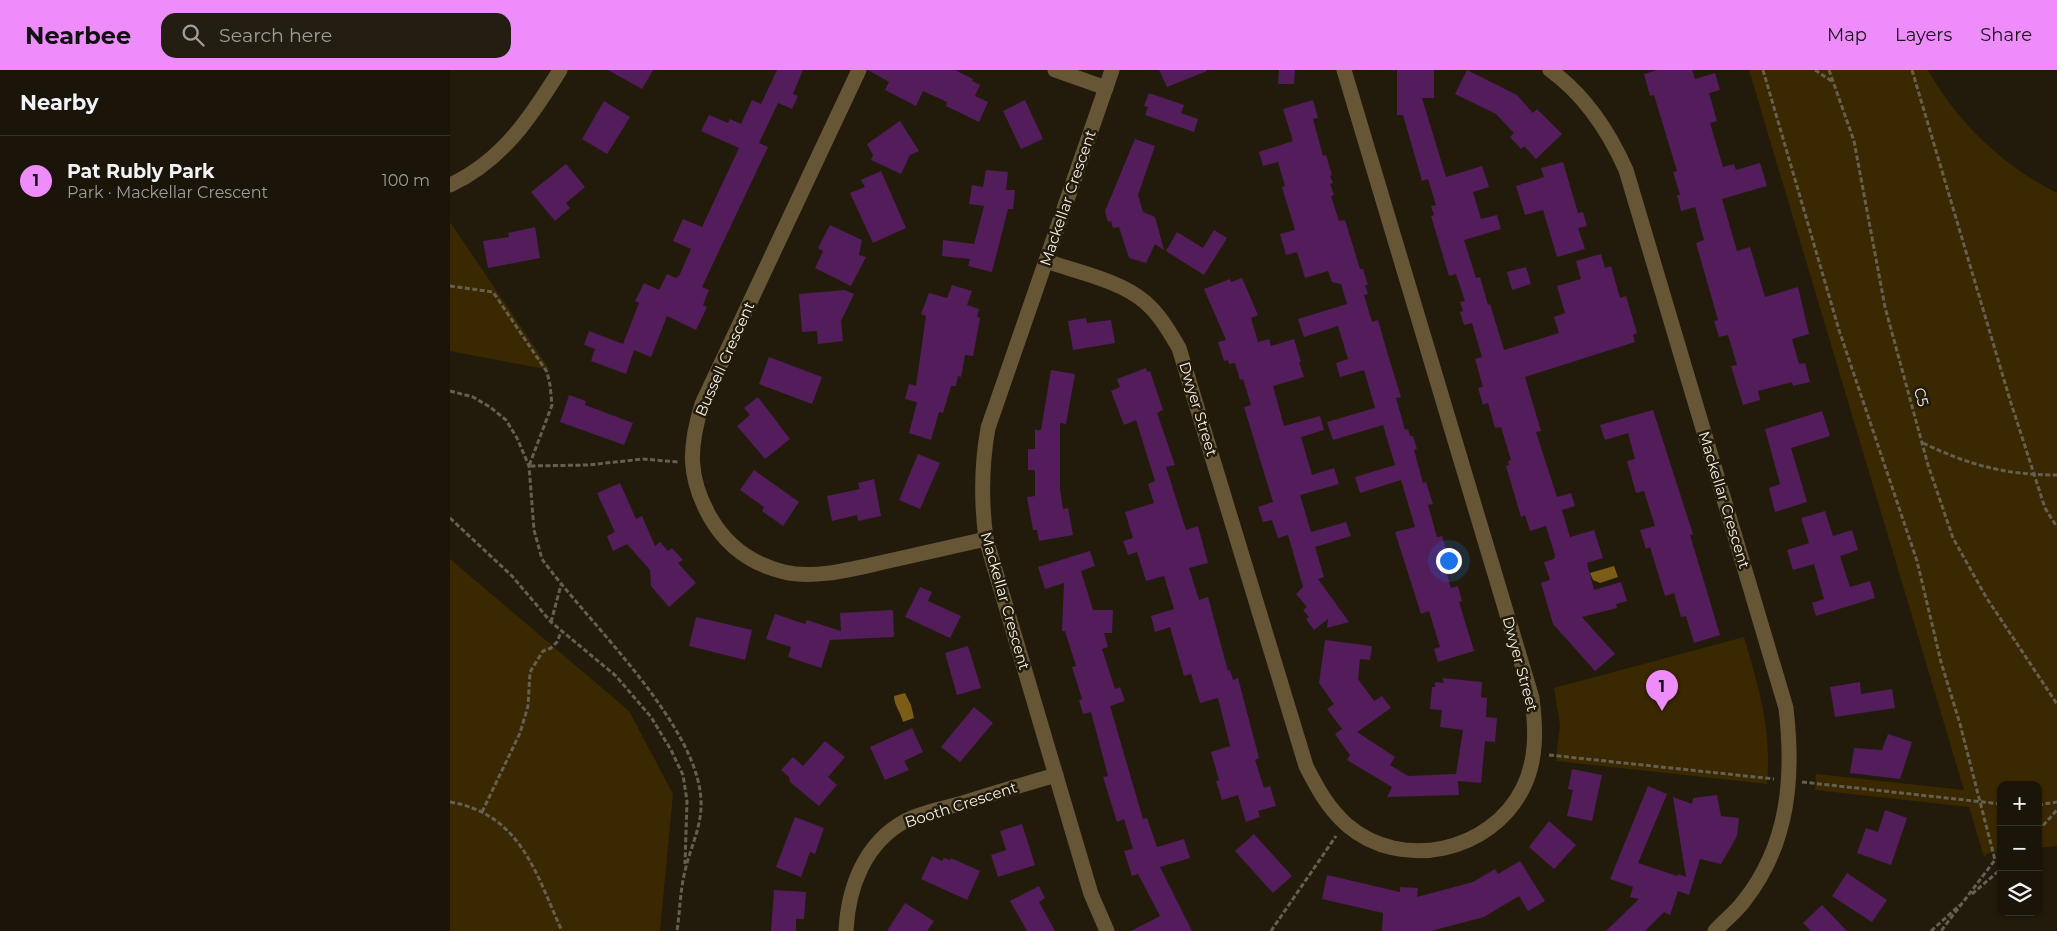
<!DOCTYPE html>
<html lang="en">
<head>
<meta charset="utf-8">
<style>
  :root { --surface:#1a1409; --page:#231d12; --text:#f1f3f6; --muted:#9f9e9c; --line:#38332a; --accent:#ed8cfa }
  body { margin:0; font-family:Montserrat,sans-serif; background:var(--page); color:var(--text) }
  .controls { position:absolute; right:15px; bottom:15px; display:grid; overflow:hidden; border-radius:10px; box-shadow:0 1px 4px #0004 }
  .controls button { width:45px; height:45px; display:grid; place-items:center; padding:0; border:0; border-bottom:1px solid var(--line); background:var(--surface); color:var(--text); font:25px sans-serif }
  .you { position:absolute; left:998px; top:490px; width:18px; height:18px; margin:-12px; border:4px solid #fff; border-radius:50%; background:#1a73e8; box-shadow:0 0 0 8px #1a73e833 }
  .badge { display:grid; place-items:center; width:32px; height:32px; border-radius:50%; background:var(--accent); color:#111; font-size:16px; font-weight:700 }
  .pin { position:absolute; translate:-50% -41px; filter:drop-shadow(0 1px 2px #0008) }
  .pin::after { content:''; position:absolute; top:26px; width:18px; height:15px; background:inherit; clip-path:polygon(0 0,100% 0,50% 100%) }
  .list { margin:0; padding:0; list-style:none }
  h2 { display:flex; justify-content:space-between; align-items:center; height:65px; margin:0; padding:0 20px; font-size:21px }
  h2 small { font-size:16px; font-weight:400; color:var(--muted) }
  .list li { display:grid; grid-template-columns:32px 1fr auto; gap:15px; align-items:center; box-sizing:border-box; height:90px; padding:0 20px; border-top:1px solid var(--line) }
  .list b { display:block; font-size:19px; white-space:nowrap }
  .list p { margin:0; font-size:16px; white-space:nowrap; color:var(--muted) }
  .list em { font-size:16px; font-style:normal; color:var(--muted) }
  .icon { flex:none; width:28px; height:28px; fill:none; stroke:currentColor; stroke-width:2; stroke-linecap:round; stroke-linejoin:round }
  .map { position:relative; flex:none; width:1607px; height:861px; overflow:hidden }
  header { display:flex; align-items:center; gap:30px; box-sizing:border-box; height:70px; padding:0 25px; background:var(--accent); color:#111 }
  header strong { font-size:24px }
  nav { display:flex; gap:28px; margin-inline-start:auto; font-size:18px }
  .search { width:350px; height:45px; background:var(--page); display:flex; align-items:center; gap:12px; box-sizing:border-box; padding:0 18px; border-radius:15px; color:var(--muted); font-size:19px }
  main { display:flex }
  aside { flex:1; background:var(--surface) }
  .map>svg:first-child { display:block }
  .green { fill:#3a2800 }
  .water { fill:#7b5d17 }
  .building { fill:#521d5a }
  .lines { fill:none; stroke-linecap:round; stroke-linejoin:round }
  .path { stroke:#655f52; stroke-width:3; stroke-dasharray:5 2.5; stroke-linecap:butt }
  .street { stroke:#665636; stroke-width:15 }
  .labels { text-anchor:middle; stroke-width:5; stroke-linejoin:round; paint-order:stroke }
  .street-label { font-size:15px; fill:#f6f1e7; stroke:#221b0c }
</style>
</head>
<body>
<header>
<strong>Nearbee</strong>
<div class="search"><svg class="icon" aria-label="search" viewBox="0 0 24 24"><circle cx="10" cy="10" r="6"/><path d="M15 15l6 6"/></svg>Search here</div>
<nav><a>Map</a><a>Layers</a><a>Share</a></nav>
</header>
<main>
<aside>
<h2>Nearby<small></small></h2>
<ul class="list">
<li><span class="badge">1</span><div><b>Pat Rubly Park</b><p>Park · Mackellar Crescent</p></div><em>100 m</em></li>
</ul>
</aside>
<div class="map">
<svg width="1607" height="861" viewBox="0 0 1607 861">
  <rect width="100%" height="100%" fill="#221b0c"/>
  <!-- green -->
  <g class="green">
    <path d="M1299,0H1478C1507,52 1553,96 1607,123V776L1588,778V715H1551V782L1538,783L1534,787L1519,737L1365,720L1366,704L1514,720Z"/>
    <polygon points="0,152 100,300 0,281"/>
    <polygon points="0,489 179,641 223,724 210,861 0,861"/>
    <path d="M1294,567C1309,619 1322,660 1317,714L1106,691L1110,655L1104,618Z"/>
  </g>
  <!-- water -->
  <g class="water">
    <polygon points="1164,496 1168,507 1150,513 1143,510 1140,503"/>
    <path d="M455,623L461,635L464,648L453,652C451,642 444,636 444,626Z"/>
  </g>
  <!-- building -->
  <g class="building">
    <polygon points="158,0 203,0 192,19"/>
    <polygon points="327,0 353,0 343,24 348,26 342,39 328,33 309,73 318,77 252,217 259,220 253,235 257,237 246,260 217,246 201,287 184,280 176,304 141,291 145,279 134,275 139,261 173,274 189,233 185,231 194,213 209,220 217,204 226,208 229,206 241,179 223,171 233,149 252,157 289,78 251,61 259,45 278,53 280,49 291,54 302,30 311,34"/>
    <polygon points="418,0 505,0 523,9 522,11 530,15 525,26 538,32 529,52 496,36 497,32 473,21 466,36 435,20 439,12"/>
    <polygon points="709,0 757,0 757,1 717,17"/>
    <polygon points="829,0 845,0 844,14 828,14"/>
    <polygon points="947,0 984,0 984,28 972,28 996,107 1032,96 1039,117 1023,122 1031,149 1047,145 1051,159 1014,170 1026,208 1030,207 1038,235 1040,234 1054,280 1109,263 1104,247 1115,243 1107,216 1131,209 1126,191 1151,184 1155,198 1161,196 1170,228 1176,226 1187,263 1183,265 1185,272 1075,307 1091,361 1086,362 1107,427 1121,423 1125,436 1112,440 1120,467 1144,460 1153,488 1137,493 1144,520 1171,512 1177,531 1166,534 1167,538 1132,547 1165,584 1145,601 1103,554 1091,513 1100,510 1094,492 1104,489 1105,485 1096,456 1080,461 1075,445 1071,447 1056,396 1059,395 1058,391 1061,390 1051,357 1045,358 1038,333 1033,335 1028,318 1033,317 1025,289 1032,287 1022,253 1014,255 1010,242 1013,241 1010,232 1015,231 1006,204 999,206 981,146 984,145 981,136 986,135 978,109 972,111 953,45 947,45"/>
    <polygon points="1017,0 1067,25 1083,43 1087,39 1112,64 1086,89 1074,76 1071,79 1060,67 1064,63 1046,44 1005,24"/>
    <polygon points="1207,0 1242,0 1245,9 1265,3 1270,20 1259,23 1267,51 1260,53 1273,97 1284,94 1286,100 1310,93 1317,116 1272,129 1287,181 1300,177 1315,227 1348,217 1359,264 1342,269 1349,294 1355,293 1360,312 1343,316 1342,312 1308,321 1310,330 1293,335 1281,296 1287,295 1278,265 1269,267 1264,251 1268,250 1246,173 1254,170 1245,137 1231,141 1227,125 1230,125 1223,102 1227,101 1204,25 1200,26 1194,4"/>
    <polygon points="699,23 734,35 731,43 748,49 744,62 695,45 698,37 694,36"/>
    <polygon points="575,30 593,69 571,79 553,41"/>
    <polygon points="863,30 868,48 863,49 873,86 876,85 882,105 880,106 883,113 880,114 884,125 881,126 889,151 895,150 910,199 913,199 918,215 915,215 918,224 914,225 922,252 928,250 938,285 951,327 946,328 955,360 958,359 960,366 963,366 967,379 964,380 973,413 976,412 983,434 978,435 987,467 992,466 997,483 991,484 1001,518 1008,516 1012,531 1009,532 1024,581 988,592 984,579 990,577 979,541 971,544 945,462 965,457 951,410 910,423 905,407 945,395 933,355 883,370 877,352 925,338 914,300 890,307 886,293 898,289 888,256 854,267 848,249 897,234 891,214 882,212 878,201 855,208 847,182 836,185 830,164 845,160 832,117 835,116 828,92 813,96 809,82 843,71 833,39"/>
    <polygon points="154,31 180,47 157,84 132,69"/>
    <polygon points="450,51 469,81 460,85 451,104 421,90 423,85 417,74"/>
    <polygon points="685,69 705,76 688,125 693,142 705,147 714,180 705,174 696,193 679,188 669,157 663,158 661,151 658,152 655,141"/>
    <polygon points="1113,92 1128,143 1133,142 1137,156 1128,158 1135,179 1107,187 1093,140 1075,145 1066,116 1094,107 1091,98"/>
    <polygon points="116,94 135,117 116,133 120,138 105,151 81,122"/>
    <polygon points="536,100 558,102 556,120 565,120 563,139 558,139 542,202 518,196 520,189 492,186 493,170 524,174 534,136 519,134 522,115 533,117"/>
    <polygon points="431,101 456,158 423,173 400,123 415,117 411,110"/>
    <polygon points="380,155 412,170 409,185 416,187 401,216 365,198 373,181 368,178"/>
    <polygon points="85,157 90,188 38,198 33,171 59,167 58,163"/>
    <polygon points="764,160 777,168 754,205 716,181 727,162 753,178"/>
    <polygon points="1076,197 1081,214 1062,220 1057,202"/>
    <polygon points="792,208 808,245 801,248 808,272 819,269 821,276 844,269 851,292 849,292 854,307 823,316 834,356 870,346 874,360 851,367 862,405 884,398 889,414 850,425 861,462 896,452 901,466 865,477 874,507 868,509 899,552 877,558 878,549 864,560 856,549 859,547 853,540 857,537 846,524 853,517 838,465 828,468 822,450 813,452 808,437 823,432 794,337 801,335 793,309 790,310 785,293 779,294 778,290 774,291 768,272 776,270 754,219 780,209 781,212"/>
    <polygon points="502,215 522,221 517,235 529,239 527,247 530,248 523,286 515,285 511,307 508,306 506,316 501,316 493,343 489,342 481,370 459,363 467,332 455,329 459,314 466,316 476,246 471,244 479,223 497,228"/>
    <polygon points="395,220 404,224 391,251 393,271 368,274 367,261 352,262 349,224"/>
    <polygon points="636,248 637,253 661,250 665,273 623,280 618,251"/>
    <polygon points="319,287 372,307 362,334 309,314"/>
    <polygon points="696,298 697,302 700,301 713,340 707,343 725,395 716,397 736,460 748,456 758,493 739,498 749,530 758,527 778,601 780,600 783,610 788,608 809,688 805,690 814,718 820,716 826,736 808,741 810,747 796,752 788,725 772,730 766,711 769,710 761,682 780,676 768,628 750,633 741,604 734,606 720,557 705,562 701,546 724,539 714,506 696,511 687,482 678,485 673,471 683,468 675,442 704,433 698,414 705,411 686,350 674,355 661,321 670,317 667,309"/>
    <polygon points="601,300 625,304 616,354 610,353 610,419 613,439 618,438 623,465 589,471 587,460 583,460 577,427 585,426 585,400 578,400 578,379 585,379 585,360 591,360"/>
    <polygon points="119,325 136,331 135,335 183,353 174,375 110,352"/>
    <polygon points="308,327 340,369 315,389 287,356 300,345 294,338"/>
    <polygon points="1203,340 1243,464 1240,465 1270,565 1244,573 1236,546 1231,547 1224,523 1215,526 1200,477 1196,479 1190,460 1205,456 1194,421 1186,423 1177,391 1185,389 1178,363 1155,370 1150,355"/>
    <polygon points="1372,341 1380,366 1341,378 1357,432 1325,442 1319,418 1330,414 1315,359"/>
    <polygon points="468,384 490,393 470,439 449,430"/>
    <polygon points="304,400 349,432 333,456 312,441 314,437 290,420"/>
    <polygon points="424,409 431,446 408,451 407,445 382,451 377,426 410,419 408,413"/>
    <polygon points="170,413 186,449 192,446 205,476 210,472 218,481 222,478 233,490 228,493 246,513 219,537 201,516 200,500 177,474 163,481 157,466 165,462 147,423"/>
    <polygon points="1375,441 1383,466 1402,460 1408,480 1390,486 1400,517 1420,511 1425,528 1366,546 1362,533 1374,529 1364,494 1343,500 1337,480 1359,473 1351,448"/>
    <polygon points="640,481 645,496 631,501 643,540 663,540 662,563 654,563 658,577 652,579 665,619 670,617 675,631 660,636 693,749 697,748 707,777 734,769 740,788 710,797 742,861 681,861 710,846 688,804 682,806 674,781 683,779 674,749 667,752 653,707 658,706 641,642 633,644 629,630 632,629 622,597 626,596 615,561 612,561 614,513 595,519 588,497"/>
    <polygon points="470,517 482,522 478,531 511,546 500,568 455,547"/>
    <polygon points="443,540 444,567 380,570 371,598 338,587 341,577 316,569 325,544 355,554 357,550 391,561 390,543"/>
    <polygon points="246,547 302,560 295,590 239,576"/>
    <polygon points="875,570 922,576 920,590 910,589 908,609 924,631 932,626 941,638 907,662 945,687 940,695 958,706 1006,704 1013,660 990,657 992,640 980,639 982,617 985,617 985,612 994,613 992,608 1032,612 1031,627 1037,628 1036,647 1047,648 1045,672 1035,671 1031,713 1008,711 1009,725 937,727 942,717 897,690 900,685 885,664 892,659 877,639 884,634 869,613"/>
    <polygon points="518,576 531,618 507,625 495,583"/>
    <polygon points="1410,612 1411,624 1442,619 1445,638 1385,647 1380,617"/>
    <polygon points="524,637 543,653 510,692 491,677"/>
    <polygon points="462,658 473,682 454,691 459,700 435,710 420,677"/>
    <polygon points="1438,664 1462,672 1450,709 1400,703 1404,678 1432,680"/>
    <polygon points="375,671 395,687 378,707 387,715 369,736 340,712 339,707 331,700 343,687 353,696"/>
    <polygon points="1122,699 1152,705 1142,751 1117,746 1123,720 1118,719"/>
    <polygon points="1198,716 1217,724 1188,793 1227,806 1228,804 1236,807 1223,727 1242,734 1243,728 1267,725 1271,746 1289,748 1287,766 1271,794 1250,789 1239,825 1228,821 1220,845 1214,842 1195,861 1156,861 1189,829 1180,827 1183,817 1160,809"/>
    <polygon points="1435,740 1457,748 1441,795 1407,783 1416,758 1428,762"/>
    <polygon points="345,747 374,758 365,784 360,782 351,807 326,797"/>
    <polygon points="1099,751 1126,775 1104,799 1079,777"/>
    <polygon points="572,754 585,795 548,807 541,785 556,780 550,761"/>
    <polygon points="804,764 842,806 823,823 785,781"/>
    <polygon points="482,786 492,791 494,788 500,790 501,788 530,801 517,830 471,809"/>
    <polygon points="1070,791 1095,831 1078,841 1069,826 1034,847 981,861 932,861 933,843 872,829 877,805 950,822 950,817 968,818 967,827 1023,812 1045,799 1048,804"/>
    <polygon points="1397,803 1437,830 1422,852 1382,826"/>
    <polygon points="589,816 595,828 589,832 605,861 577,861 560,831"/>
    <polygon points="324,820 356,822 354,849 346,849 346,861 321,861"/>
    <polygon points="455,833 484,851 477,861 437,861"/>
    <polygon points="1372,835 1397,861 1361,861 1353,853"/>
  </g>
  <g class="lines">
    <!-- path -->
    <g class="path">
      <polyline points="1313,0 1389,260 1467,491 1491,592 1510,654 1545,790 1491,861"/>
      <polyline points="1365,0 1383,12"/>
      <polyline points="1379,0 1404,71 1435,237 1478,395 1503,468 1536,527 1607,634"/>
      <polyline points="1462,0 1560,330 1595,438 1607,457"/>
      <polyline points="0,216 43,222 97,302 100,315 102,335 79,396 138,395 193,389 228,392"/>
      <path d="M0,321L23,327L40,337L56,350L67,368L79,396L84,460L92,489C137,552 255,660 251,738C250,760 240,779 235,801C230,821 230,841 227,861"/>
      <path d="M1473,373C1519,395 1555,405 1607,405"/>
      <polyline points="0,448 62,506 101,552 166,606 201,647 221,680 233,705 237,731 235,794"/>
      <polyline points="101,552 111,515"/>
      <polyline points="1099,685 1324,709"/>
      <polyline points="1352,712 1551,734"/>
      <path d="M0,732C71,744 86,804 112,861"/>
      <polyline points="1588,735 1607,732"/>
      <polyline points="32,742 70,663 78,636 80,602 93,581 101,578 107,572 111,562"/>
      <polyline points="1588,761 1607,740"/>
      <polyline points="1522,824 1551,799"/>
      <polyline points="821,861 886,766"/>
      <polyline points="1481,861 1510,835"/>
    </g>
    <!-- street -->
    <g class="street">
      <path d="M409,0L252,334C239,377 237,406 260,447C276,475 301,494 334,502C368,510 409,497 443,490C474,483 505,476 536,469"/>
      <polyline points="605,0 656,18"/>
      <path d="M1100,0C1135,25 1159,62 1176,100L1336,638C1344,707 1339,774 1294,831C1286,842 1274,851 1265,861"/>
      <path d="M0,115C52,91 81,47 110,0"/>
      <path d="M596,191C627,202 669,210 695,232C710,245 719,261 729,278L856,696C867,718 878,738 897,755C952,802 1041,782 1073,718C1087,690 1086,659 1082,628L894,0"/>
      <path d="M396,861C398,817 415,773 455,751C472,742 495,738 513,733C544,723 575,714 606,705"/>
      <path d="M657,861L641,824L536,469C531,431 531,397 538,358L662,0"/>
    </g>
  </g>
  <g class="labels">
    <!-- street labels -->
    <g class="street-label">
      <text transform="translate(618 128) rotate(-71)" y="5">Mackellar Crescent</text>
      <text transform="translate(275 289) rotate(-66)" y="5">Bussell Crescent</text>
      <text transform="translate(1471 327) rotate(75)" y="5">C5</text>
      <text transform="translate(748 339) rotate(73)" y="5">Dwyer Street</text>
      <text transform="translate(1274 430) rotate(73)" y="5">Mackellar Crescent</text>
      <text transform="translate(555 531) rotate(74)" y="5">Mackellar Crescent</text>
      <text transform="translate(1070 594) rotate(75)" y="5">Dwyer Street</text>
      <text transform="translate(511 735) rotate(-18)" y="5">Booth Crescent</text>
    </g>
  </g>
</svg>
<div class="controls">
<button>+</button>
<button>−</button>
<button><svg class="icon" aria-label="layers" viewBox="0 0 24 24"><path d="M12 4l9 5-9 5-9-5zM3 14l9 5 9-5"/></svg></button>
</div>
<div class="you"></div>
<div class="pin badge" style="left:1212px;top:641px">1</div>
</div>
</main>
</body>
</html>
